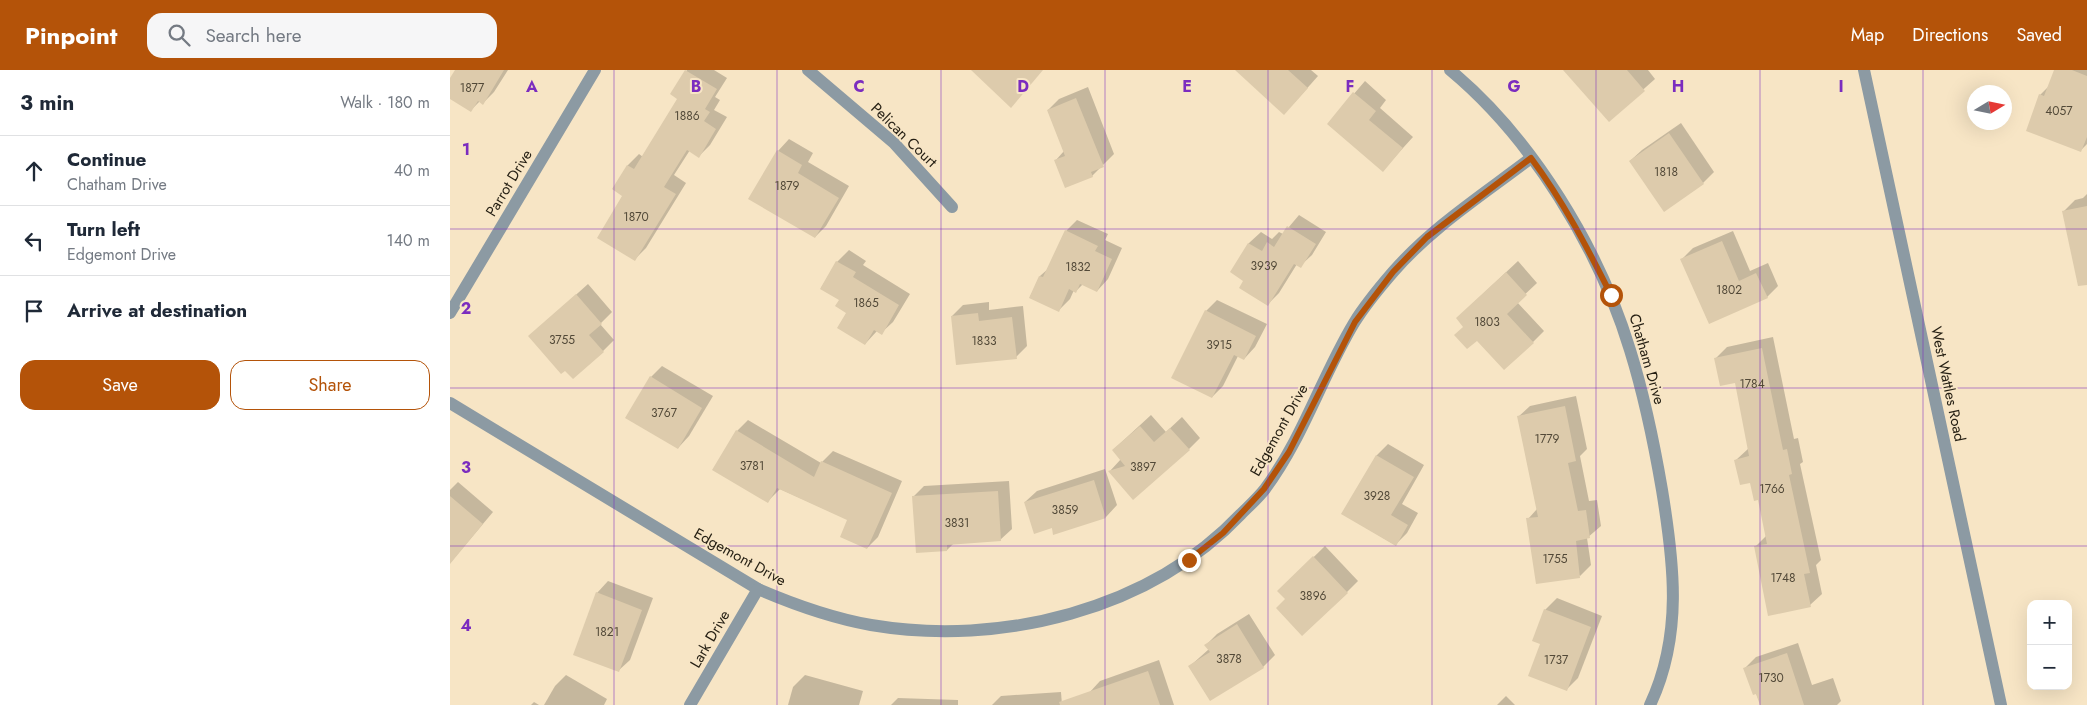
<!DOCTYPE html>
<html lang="en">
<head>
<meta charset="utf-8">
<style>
  :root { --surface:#fff; --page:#f6f6f7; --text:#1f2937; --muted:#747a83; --line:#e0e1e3; --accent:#b45309 }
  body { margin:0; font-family:Jost,sans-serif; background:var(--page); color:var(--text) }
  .controls { position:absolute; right:15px; bottom:15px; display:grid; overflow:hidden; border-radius:10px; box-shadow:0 5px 20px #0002 }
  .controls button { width:45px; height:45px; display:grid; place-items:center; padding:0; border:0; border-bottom:1px solid var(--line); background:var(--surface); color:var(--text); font:25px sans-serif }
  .compass { position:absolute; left:1517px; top:15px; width:45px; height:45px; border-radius:50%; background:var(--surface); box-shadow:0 5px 20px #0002; rotate:80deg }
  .stop { position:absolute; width:15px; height:15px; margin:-11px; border:4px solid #b45309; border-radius:50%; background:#fff }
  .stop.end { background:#b45309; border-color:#fff; box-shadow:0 1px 5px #0008 }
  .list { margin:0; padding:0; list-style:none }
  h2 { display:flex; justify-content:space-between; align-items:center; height:65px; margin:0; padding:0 20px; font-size:21px }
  h2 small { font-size:16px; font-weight:400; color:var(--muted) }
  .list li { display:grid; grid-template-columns:32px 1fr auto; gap:15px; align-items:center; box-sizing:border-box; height:70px; padding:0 20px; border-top:1px solid var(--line) }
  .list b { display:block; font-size:19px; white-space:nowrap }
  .list p { margin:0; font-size:16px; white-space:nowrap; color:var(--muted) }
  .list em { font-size:16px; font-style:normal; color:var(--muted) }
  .actions { display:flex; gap:10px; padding:15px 20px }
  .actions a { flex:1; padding:11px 0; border:1px solid var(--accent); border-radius:15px; text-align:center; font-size:18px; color:var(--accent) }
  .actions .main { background:var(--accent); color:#fff }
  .icon { flex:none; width:28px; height:28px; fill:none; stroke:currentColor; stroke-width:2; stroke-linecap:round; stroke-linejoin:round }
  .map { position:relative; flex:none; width:1637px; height:635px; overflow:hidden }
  header { display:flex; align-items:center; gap:30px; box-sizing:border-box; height:70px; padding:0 25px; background:var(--accent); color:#fff }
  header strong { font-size:24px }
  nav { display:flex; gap:28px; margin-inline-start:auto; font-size:18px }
  .search { width:350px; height:45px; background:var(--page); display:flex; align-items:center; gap:12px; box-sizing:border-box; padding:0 18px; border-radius:15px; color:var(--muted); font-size:19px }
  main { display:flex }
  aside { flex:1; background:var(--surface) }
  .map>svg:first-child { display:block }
  .shadow { fill:#0003 }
  .building { fill:#ddcbac }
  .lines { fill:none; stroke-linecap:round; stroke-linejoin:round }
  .minor { stroke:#8c9aa3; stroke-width:12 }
  .route { stroke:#b45309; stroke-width:6 }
  .grid { fill:none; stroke:#7b2cbf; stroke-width:1; stroke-opacity:0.55 }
  .labels { text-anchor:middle; stroke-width:4; stroke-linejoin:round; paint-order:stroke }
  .number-label { font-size:12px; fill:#524938 }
  .street-label { font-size:15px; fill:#241e12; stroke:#f7e5c5 }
  .grid-label { font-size:16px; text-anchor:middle; font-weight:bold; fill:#7b2cbf; stroke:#f7e5c5; stroke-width:4; stroke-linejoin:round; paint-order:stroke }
</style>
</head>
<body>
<header>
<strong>Pinpoint</strong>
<div class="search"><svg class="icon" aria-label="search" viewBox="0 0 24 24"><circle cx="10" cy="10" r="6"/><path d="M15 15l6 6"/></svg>Search here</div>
<nav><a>Map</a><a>Directions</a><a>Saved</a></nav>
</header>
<main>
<aside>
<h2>3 min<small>Walk · 180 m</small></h2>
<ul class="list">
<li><svg class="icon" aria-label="ahead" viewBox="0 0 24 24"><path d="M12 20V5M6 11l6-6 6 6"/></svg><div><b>Continue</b><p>Chatham Drive</p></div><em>40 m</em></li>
<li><svg class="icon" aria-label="left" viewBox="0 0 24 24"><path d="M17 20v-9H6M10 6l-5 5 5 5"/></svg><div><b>Turn left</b><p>Edgemont Drive</p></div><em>140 m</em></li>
<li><svg class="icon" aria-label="arrive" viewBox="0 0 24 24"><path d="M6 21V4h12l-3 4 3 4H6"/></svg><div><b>Arrive at destination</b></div></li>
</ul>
<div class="actions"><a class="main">Save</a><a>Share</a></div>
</aside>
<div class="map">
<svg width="1637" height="635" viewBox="0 0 1637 635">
  <rect width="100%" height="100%" fill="#f7e5c5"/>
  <!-- shadow -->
  <g class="shadow">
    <polygon points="6,0 58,0 44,22 33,33 30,31 21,40 0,28 0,10"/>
    <polygon points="237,0 264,0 277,8 265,27 270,30 264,40 277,47 260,75 249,86 240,80 224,105 236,113 196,178 185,189 174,125 163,119 178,95 189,84 193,87 229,28 222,24"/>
    <polygon points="786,0 861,0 868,6 845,32"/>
    <polygon points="1122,0 1198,0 1205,9 1159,50"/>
    <polygon points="1606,0 1637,0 1637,74 1631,80 1590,25 1600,15"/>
    <polygon points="915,11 936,30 930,38 963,67 933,100 878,54"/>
    <polygon points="638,17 664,84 642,106 606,90 614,81 598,40 609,29"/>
    <polygon points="1231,53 1264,102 1253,113 1180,91 1192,80"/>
    <polygon points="339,69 363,83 358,92 399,116 376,156 365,167 328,81"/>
    <polygon points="1637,124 1637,196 1614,141 1625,130 1633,128"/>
    <polygon points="849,145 876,162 862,185 850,196 847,194 829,223 818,234 795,210 782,202 799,173 811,162 822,169 829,162 833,164"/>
    <polygon points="627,150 658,164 655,170 672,178 658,209 647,221 633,214 626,221 624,220 620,229 609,240 580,227 590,206 599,198 616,161"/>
    <polygon points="1283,161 1300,201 1318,193 1328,216 1317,227 1232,189 1243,178"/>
    <polygon points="399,180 416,191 413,195 460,224 443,252 431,263 427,261 415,274 391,230 371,218 387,192"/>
    <polygon points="1068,191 1087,213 1067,232 1094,261 1083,272 1015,256 1019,237"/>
    <polygon points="138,214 162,242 150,254 164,270 153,281 80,266"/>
    <polygon points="767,230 817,254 805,277 794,289 788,286 773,316 762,327 756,241"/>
    <polygon points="539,232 539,240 573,236 577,276 566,287 502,246 513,235"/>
    <polygon points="1323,267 1344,369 1348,368 1353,392 1350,394 1371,490 1366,495 1372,524 1360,535 1305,477 1316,466 1309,429 1301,412 1286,390 1299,378 1286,311 1266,288 1277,277"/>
    <polygon points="212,296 263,326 239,366 228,378 201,307"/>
    <polygon points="1126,326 1137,379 1130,386 1139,431 1147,430 1151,456 1137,468 1141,495 1130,506 1078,449 1087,439 1068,347 1080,336"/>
    <polygon points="701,345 716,362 732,347 750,368 739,379 660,401 671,389 663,380"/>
    <polygon points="298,350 371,393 383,381 452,411 428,467 417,478 399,450 330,419 318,431 287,361"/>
    <polygon points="938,374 974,395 952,434 968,443 957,463 945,475 893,444 927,385"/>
    <polygon points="655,399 667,435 656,447 604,463 602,457 575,432 587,421"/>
    <polygon points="559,411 562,459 550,470 504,473 497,480 463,427 474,416"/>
    <polygon points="8,412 43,442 0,493 0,420"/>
    <polygon points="875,476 908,511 897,522 837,529 829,521"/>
    <polygon points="158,511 203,528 180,590 168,601 147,523"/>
    <polygon points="1107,528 1152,546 1128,608 1117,619 1091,573 1095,540"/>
    <polygon points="799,544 825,585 813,597 761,629 740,596 759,579 756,575 767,564"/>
    <polygon points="1348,573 1362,615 1383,608 1391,631 1387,635 1311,635 1295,598 1306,587"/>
    <polygon points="709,590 724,635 643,635 639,623 650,611"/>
    <polygon points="116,605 157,629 154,635 94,635 105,616"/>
    <polygon points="355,605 413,621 409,635 338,635 343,617"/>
    <polygon points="611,622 612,635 542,635 551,626"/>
    <polygon points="1056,626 1065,635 1047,635"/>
    <polygon points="448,628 508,630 508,635 441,635"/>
    <polygon points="84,632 89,635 81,635"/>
  </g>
  <!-- building -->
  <g class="building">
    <polygon points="5,0 54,0 33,35 28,31 21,42 0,29 0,8"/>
    <polygon points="235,0 267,19 255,39 260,42 254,51 266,59 249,88 237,80 214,117 226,124 185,191 147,168 172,126 162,119 177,95 184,99 227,29 220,24"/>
    <polygon points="521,0 593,0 561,38"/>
    <polygon points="785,0 838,0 858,18 834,45"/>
    <polygon points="1113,0 1177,0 1195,21 1159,52"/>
    <polygon points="1604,0 1622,0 1637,6 1637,67 1631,82 1576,61 1589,24 1594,26"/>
    <polygon points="903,22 926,41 919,50 953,78 933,102 877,54"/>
    <polygon points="626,28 654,97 641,102 643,107 615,118 604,90 615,86 597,40"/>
    <polygon points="1219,63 1254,114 1214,142 1179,91"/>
    <polygon points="327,80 352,95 348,103 389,128 365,168 298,129"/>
    <polygon points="1637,136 1637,215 1628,216 1612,141"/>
    <polygon points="837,156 866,174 851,198 844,194 818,236 789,218 793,211 780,202 798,173 812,181 817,172 824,177"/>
    <polygon points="615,160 648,176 645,181 662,189 647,222 630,214 626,223 619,219 609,242 579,228 589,206 593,207"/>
    <polygon points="1272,171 1289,211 1306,203 1318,228 1259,254 1230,189"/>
    <polygon points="386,191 406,202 403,207 449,235 432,265 424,260 415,275 387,258 396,243 385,236 389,230 370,219"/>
    <polygon points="1056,202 1077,225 1057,244 1084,273 1054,300 1027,271 1017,279 1004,265 1013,257 1006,248"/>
    <polygon points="126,224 152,254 139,265 154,282 123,309 115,301 111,304 78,266"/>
    <polygon points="755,240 806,266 794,290 784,285 762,328 721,308"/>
    <polygon points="528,243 529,251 562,247 567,289 506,295 501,246"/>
    <polygon points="1312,278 1333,380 1337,379 1342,404 1339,405 1360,503 1354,504 1361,537 1318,546 1304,476 1317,474 1308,430 1304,431 1300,413 1290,415 1284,390 1299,386 1285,313 1270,316 1264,288"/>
    <polygon points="200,306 252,338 228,379 175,348"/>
    <polygon points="1115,336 1126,391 1118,393 1128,441 1136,440 1140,468 1126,471 1130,508 1086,514 1076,448 1088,447 1067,346"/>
    <polygon points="690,356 704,372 720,358 740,380 683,430 658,401 675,396 662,380"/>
    <polygon points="286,360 364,407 371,391 442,423 417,479 390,467 397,450 327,418 318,433 262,400"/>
    <polygon points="926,385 964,407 941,445 958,455 946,476 891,444"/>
    <polygon points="644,410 656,448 603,465 602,458 584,464 574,432"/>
    <polygon points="548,421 551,471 497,475 497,481 466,483 462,426"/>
    <polygon points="0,426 33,454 0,494"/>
    <polygon points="863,486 898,523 852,566 826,538 835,529 827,521"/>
    <polygon points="146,522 192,540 169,602 123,585"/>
    <polygon points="1094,539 1141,557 1117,621 1078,606 1090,574 1082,571"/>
    <polygon points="787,554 814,598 760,631 738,596 760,582 754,575"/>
    <polygon points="1337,583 1354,635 1310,635 1306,624 1303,625 1293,598"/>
    <polygon points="698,601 710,635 610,635 609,632"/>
  </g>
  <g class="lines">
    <!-- minor -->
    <g class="minor">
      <polyline points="358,0 444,73 502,137"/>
      <path d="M1000,0C1082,68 1149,178 1180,280C1194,325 1204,373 1212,420C1224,493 1233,565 1200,635"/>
      <polyline points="1414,0 1551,635"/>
      <polyline points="0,243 145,0"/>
      <path d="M0,333L308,519C345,535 382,548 421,555C551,577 700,540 791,444C799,436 808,428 815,419C853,368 872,306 904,253C915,235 930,217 943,202C982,157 1034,124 1081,88"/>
      <polyline points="240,635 308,519"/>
    </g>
  </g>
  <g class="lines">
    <!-- route -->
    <path class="route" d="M739,490L773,463L814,419L839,382L905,252L943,202L977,167L1081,88C1113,131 1137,177 1161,225"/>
  </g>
  <!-- grid -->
  <path class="grid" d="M164,0V635M327,0V635M491,0V635M655,0V635M818,0V635M982,0V635M1146,0V635M1310,0V635M1473,0V635M0,159H1637M0,318H1637M0,476H1637"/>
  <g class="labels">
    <!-- number labels -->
    <g class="number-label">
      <text x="22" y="22">1877</text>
      <text x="1609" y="45">4057</text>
      <text x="237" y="50">1886</text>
      <text x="1216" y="106">1818</text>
      <text x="337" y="120">1879</text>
      <text x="186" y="151">1870</text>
      <text x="814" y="200">3939</text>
      <text x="628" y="201">1832</text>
      <text x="1279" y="224">1802</text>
      <text x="416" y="237">1865</text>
      <text x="1037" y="256">1803</text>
      <text x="112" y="274">3755</text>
      <text x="534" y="275">1833</text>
      <text x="769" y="279">3915</text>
      <text x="1302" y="318">1784</text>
      <text x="214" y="347">3767</text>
      <text x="1097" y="373">1779</text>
      <text x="302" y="400">3781</text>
      <text x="693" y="401">3897</text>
      <text x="1322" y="423">1766</text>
      <text x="927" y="430">3928</text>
      <text x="615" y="444">3859</text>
      <text x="507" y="457">3831</text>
      <text x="1105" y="493">1755</text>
      <text x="1333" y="512">1748</text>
      <text x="863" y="530">3896</text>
      <text x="157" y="566">1821</text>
      <text x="779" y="593">3878</text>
      <text x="1106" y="594">1737</text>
      <text x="1321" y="612">1730</text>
    </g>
    <!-- street labels -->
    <g class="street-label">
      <text transform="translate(454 65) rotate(44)" y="5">Pelican Court</text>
      <text transform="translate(59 113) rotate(-59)" y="5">Parrot Drive</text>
      <text transform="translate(1197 289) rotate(74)" y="5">Chatham Drive</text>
      <text transform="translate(1498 314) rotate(78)" y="5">West Wattles Road</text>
      <text transform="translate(829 360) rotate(-61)" y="5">Edgemont Drive</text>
      <text transform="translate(290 487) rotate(29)" y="5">Edgemont Drive</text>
      <text transform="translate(260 569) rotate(-60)" y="5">Lark Drive</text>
    </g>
  </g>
  <g class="grid-label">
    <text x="82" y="22">A</text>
    <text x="246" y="22">B</text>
    <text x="409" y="22">C</text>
    <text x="573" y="22">D</text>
    <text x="737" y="22">E</text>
    <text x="900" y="22">F</text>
    <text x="1064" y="22">G</text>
    <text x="1228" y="22">H</text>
    <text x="1391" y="22">I</text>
    <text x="16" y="85">1</text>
    <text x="16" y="244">2</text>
    <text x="16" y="403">3</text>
    <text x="16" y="561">4</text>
  </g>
</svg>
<div class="controls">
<button>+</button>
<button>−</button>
</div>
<svg class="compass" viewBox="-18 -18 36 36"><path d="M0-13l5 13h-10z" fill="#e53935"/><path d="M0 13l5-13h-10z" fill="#747a83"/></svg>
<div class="stop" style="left:1161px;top:225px"></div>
<div class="stop end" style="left:739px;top:490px"></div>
</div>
</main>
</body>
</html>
